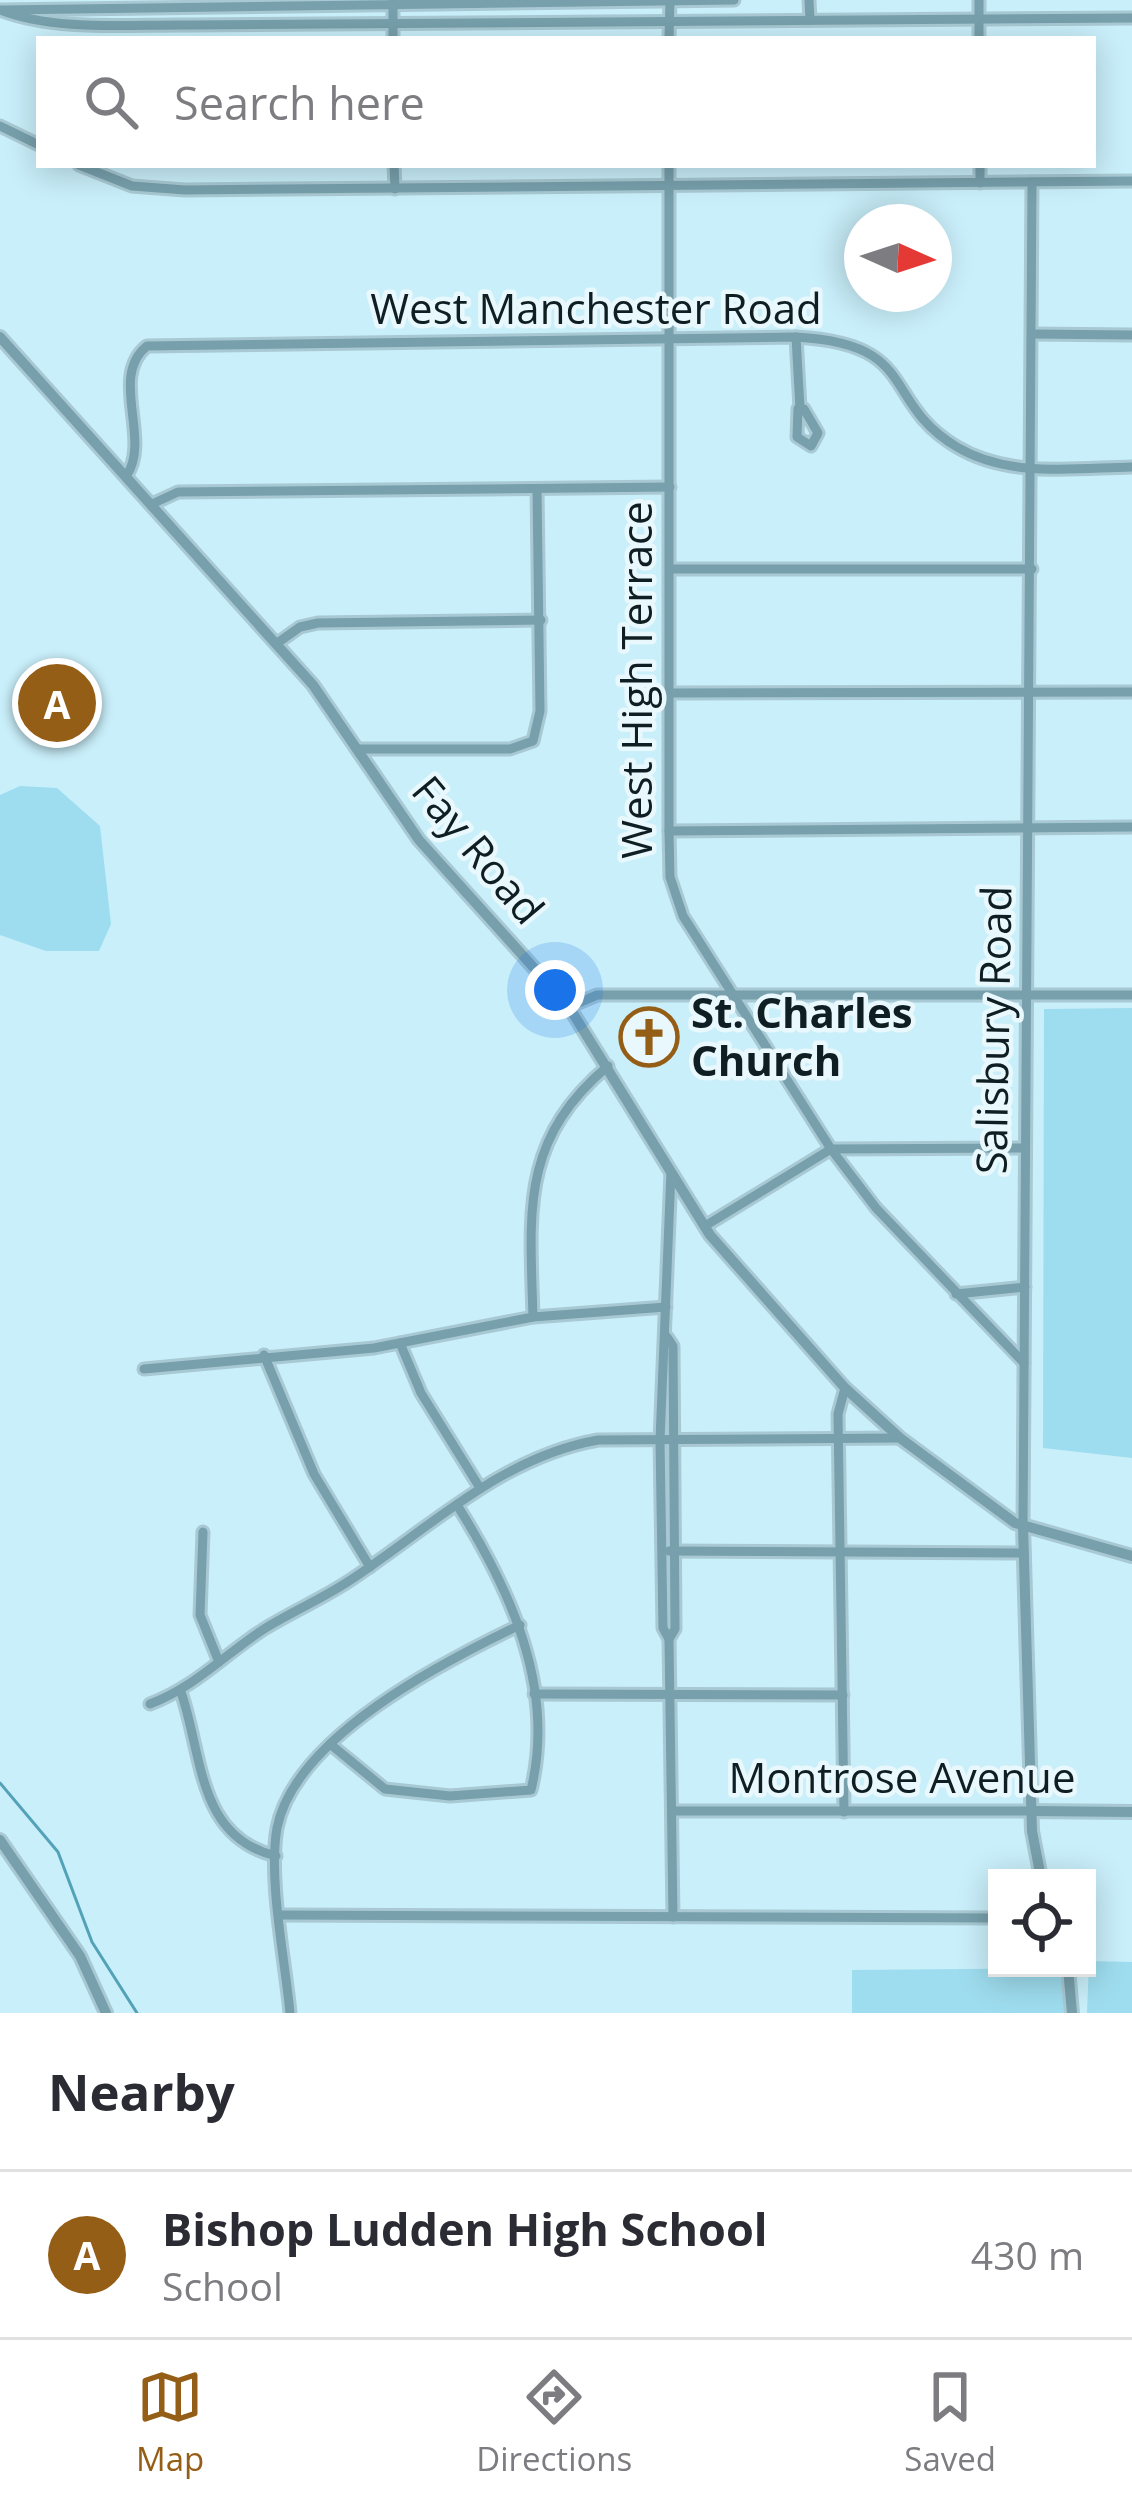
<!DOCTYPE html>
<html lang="en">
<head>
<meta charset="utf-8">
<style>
  :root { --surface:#fff; --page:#f2f2f3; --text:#2b2b33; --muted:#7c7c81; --line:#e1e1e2; --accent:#955e16 }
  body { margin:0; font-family:"Open Sans",sans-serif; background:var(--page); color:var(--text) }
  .controls { position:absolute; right:36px; bottom:36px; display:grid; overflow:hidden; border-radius:0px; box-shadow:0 6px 30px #0003 }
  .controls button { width:108px; height:108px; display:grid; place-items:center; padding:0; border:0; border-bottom:3px solid var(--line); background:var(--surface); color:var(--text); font:60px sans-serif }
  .compass { position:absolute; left:844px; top:204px; width:108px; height:108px; border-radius:50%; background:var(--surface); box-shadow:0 6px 30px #0003; rotate:93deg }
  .you { position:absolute; left:555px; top:990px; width:42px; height:42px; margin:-30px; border:9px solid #fff; border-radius:50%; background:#1a73e8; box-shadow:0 0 0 18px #1a73e833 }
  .badge { display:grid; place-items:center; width:78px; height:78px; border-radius:50%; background:var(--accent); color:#fff; font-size:39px; font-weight:700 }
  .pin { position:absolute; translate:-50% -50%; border:6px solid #fff; box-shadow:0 3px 12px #0006 }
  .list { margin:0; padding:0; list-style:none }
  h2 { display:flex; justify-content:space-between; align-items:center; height:156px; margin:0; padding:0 48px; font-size:51px }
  h2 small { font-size:39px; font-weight:400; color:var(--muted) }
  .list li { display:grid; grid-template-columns:78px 1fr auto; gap:36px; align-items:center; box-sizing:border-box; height:168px; padding:0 48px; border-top:3px solid var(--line) }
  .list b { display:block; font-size:45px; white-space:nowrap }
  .list p { margin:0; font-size:39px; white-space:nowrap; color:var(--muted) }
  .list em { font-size:39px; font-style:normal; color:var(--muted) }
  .icon { flex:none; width:66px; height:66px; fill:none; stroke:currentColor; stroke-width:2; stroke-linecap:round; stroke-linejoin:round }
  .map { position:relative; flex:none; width:1132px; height:2013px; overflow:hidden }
  .search { position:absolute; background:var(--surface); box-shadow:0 6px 30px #0003; left:36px; right:36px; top:36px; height:132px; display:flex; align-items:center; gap:30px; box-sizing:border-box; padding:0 42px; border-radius:0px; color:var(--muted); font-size:45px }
  .sheet { height:324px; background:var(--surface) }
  nav { display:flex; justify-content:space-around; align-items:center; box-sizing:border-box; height:168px; border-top:3px solid var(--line); background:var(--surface); font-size:33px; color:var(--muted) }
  nav a { display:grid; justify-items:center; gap:6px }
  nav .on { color:var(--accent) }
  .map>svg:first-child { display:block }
  .green { fill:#9eddef }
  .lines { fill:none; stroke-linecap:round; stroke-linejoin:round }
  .stream { stroke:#53a2b7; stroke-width:3 }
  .minor-casing { stroke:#a8c9d3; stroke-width:15 }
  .tertiary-casing { stroke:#a8c9d3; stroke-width:16 }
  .minor { stroke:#77a0ac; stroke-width:9 }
  .tertiary { stroke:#77a0ac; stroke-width:10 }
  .labels { text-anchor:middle; stroke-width:9; stroke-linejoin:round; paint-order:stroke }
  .street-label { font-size:42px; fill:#0f1e22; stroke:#e9f8fc }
  .poi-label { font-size:42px; font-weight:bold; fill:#0f1e22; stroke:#e9f8fc; text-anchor:start }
</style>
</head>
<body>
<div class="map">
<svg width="1132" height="2013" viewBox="0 0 1132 2013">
  <rect width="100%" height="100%" fill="#c9effa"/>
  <!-- green -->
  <g class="green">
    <polygon points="20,786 57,788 100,826 111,924 99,951 46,951 0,935 0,795"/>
    <polygon points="1132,1008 1132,1458 1043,1448 1044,1009"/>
    <polygon points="1089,1961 1132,1962 1132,2013 1087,2013"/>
    <polygon points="1062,1968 1065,2013 852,2013 852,1970"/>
  </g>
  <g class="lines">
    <!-- stream -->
    <polyline class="stream" points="0,1783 58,1852 92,1942 137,2013"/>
    <defs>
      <g id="minor">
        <polyline points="809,0 810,20"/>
        <polyline points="979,0 979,39"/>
        <polyline points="393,2 393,39"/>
        <path d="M0,10C56,32 131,24 191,25L1132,18"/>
        <polyline points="2,10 734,0"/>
        <polyline points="669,39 670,0"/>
        <polyline points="0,126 39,145"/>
        <polyline points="79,165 132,186 185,190 1132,181"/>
        <polyline points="394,165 395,189"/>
        <polyline points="669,165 669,831 670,877 683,916 831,1149 876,1208 1024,1363"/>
        <polyline points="980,165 980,183"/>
        <polyline points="1032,334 1132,335"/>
        <polyline points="796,337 800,408"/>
        <polygon points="798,409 804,409 818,433 811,446 797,437"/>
        <path d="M127,475C151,438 109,376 147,346L796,337C921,344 880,401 957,447C1009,478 1074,468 1132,467"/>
        <polyline points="152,504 178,492 670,487"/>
        <polyline points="670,569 1032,569"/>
        <polyline points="276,644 300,627 318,623 541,620"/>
        <polyline points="669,693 1132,692"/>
        <polyline points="359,749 510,749 533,741 540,711 537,489"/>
        <polyline points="669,831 1132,827"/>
        <polyline points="569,1007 597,995 1132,995"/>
        <polyline points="705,1226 831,1149 1025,1148"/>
        <polyline points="956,1294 1025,1287"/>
        <path d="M533,1317C530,1212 520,1140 608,1066"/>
        <polyline points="667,1337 673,1346 675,1629 669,1639 673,1917"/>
        <polyline points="400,1343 421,1393 480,1488"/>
        <polyline points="264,1355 314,1474 370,1567"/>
        <polyline points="144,1369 374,1348 533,1317 666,1307"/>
        <polyline points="1023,1526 1032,182"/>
        <polyline points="203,1532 200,1615 219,1662"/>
        <polyline points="669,1551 1024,1553"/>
        <polyline points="669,1639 663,1628 660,1440 671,1172"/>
        <path d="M181,1692C203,1756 197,1837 276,1856"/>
        <polyline points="534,1694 843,1695"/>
        <path d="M150,1704C195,1687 224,1655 264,1629C293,1611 324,1598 352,1579C432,1526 502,1457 598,1440L900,1438"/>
        <path d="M330,1744L385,1789L450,1796L531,1790C556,1688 510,1589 457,1505"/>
        <polyline points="672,1811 1031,1811"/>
        <polyline points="844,1812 838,1414 845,1388"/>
        <polyline points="282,1915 997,1918"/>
        <path d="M290,2013C285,1959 268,1879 277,1828C295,1737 443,1662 520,1625"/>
      </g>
      <g id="tertiary">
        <polyline points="0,337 313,685 419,840 569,1007 710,1235 845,1388 900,1438 1015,1523 1132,1556"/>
        <polyline points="1023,1526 1032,1831 1041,1878"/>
        <polyline points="1031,1811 1132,1812"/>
        <polyline points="0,1840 80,1956 106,2013"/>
        <polyline points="1068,1968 1072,2013"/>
      </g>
    </defs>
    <!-- minor casing -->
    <use href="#minor" class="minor-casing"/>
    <!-- tertiary casing -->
    <use href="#tertiary" class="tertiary-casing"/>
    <!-- minor -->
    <use href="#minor" class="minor"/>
    <!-- tertiary -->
    <use href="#tertiary" class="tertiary"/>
  </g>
  <!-- icons -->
  <defs>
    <symbol id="church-ring" viewBox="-11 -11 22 22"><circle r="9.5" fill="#e9f8fc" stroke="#955e16" stroke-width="1.5"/><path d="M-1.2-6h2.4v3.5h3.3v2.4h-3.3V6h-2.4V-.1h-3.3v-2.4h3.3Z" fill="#955e16"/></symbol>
  </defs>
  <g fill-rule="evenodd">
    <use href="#church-ring" x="616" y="1004" width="66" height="66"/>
  </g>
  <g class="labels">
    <!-- street labels -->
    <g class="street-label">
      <text x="596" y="324">West Manchester Road</text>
      <text transform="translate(637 680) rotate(-90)" y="15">West High Terrace</text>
      <text transform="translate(478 850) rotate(50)" y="15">Fay Road</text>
      <text transform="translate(994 1030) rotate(-89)" y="15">Salisbury Road</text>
      <text x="902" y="1793">Montrose Avenue</text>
    </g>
    <!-- poi labels -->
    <g class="poi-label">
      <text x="691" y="1028">St. Charles<tspan x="691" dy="48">Church</tspan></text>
    </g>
  </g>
</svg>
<div class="controls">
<button><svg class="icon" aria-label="locate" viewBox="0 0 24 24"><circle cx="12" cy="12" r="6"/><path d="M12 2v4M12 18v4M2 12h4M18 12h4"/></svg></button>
</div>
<svg class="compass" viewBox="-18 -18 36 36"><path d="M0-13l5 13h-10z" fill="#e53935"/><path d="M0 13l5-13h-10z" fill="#7c7c81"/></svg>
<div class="you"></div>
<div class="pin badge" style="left:57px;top:703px">A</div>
<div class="search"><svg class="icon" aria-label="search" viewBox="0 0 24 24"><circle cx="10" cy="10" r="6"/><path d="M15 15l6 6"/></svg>Search here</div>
</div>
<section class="sheet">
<h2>Nearby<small></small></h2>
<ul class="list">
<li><span class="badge">A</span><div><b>Bishop Ludden High School</b><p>School</p></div><em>430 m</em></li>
</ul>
</section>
<nav>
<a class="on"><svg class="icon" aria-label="map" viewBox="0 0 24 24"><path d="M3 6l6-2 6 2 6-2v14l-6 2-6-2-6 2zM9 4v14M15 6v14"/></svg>Map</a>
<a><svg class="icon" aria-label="directions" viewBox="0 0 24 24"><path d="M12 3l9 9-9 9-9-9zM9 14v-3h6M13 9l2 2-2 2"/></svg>Directions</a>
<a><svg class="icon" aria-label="saved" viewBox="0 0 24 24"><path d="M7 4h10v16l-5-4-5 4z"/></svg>Saved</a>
</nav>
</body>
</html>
